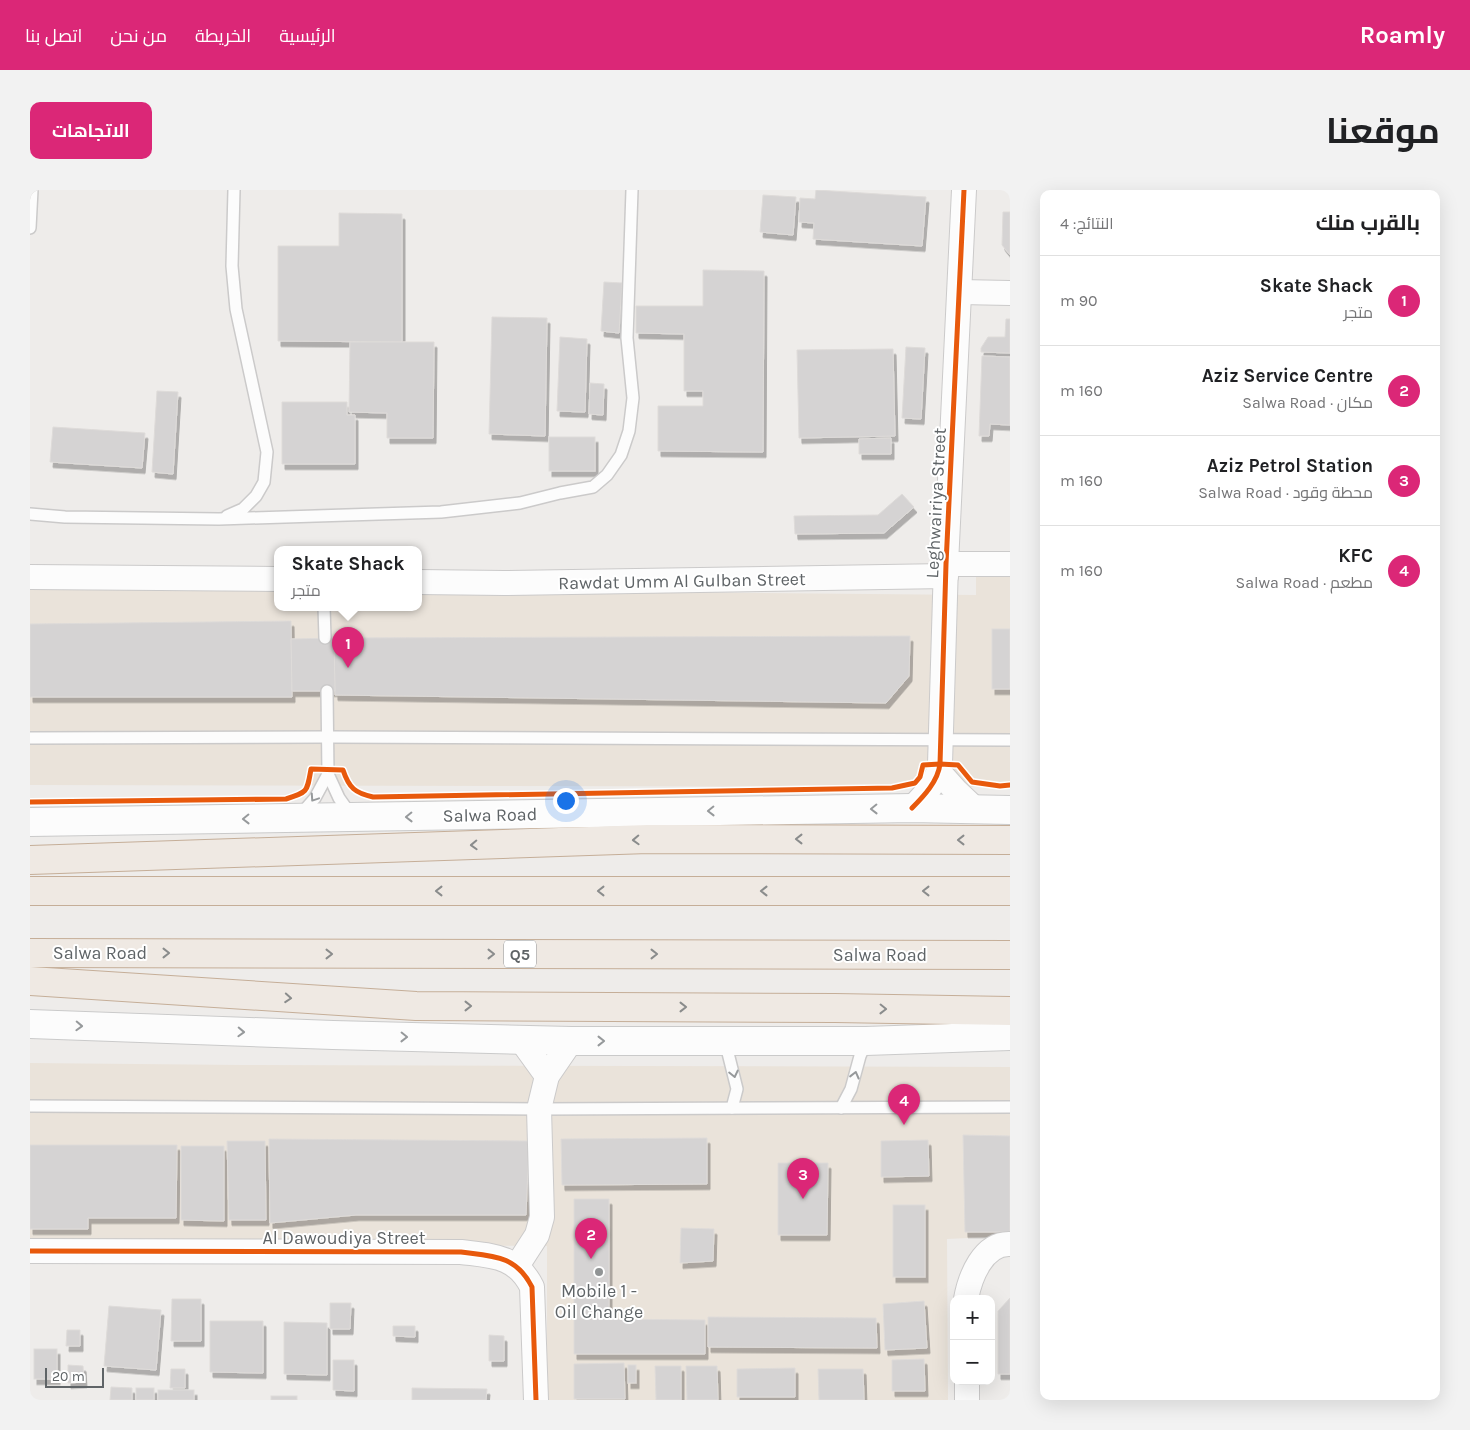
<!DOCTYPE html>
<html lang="ar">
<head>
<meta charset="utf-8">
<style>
  :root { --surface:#fff; --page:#f2f2f2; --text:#202124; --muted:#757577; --line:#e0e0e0; --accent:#db2777 }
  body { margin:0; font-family:Karla,Cairo,sans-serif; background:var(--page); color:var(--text); direction:rtl }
  .controls { position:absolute; right:15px; bottom:15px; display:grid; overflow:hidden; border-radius:10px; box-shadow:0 5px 20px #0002 }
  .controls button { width:45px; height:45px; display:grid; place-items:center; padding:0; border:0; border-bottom:1px solid var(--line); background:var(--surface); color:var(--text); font:25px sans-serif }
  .scale { position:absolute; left:15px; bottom:12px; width:59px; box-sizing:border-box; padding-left:5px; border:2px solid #5f6467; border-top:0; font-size:14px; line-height:18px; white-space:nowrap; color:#5f6467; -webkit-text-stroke:4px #fff; paint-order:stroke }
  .you { position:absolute; left:535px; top:610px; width:18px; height:18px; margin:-12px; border:4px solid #fff; border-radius:50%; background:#1a73e8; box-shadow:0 0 0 8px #1a73e833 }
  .badge { display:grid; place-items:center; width:32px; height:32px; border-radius:50%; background:var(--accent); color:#fff; font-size:16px; font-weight:700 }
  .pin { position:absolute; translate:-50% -41px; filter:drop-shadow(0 1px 2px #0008) }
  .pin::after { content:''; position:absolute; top:26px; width:18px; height:15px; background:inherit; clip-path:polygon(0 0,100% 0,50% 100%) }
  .popup { position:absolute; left:244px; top:356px; width:148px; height:65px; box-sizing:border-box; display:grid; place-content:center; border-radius:10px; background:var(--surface); filter:drop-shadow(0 1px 4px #0005); font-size:16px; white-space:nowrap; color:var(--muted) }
  .popup b { font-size:19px; color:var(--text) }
  .popup::after { content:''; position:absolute; left:50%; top:100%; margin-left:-10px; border:10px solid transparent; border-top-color:var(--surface) }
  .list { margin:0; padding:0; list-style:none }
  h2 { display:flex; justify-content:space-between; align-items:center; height:65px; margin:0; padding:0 20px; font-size:21px }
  h2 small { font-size:16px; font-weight:400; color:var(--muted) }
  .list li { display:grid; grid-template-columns:32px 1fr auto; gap:15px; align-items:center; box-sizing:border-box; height:90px; padding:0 20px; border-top:1px solid var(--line) }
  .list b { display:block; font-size:19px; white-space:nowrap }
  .list p { margin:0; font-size:16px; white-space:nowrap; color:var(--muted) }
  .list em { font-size:16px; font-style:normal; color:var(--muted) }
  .map { position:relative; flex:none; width:980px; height:1210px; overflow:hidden; direction:ltr; border-radius:10px }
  header { display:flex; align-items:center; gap:30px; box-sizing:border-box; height:70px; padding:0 25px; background:var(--accent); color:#fff }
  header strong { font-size:24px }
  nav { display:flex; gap:28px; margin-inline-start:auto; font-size:18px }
  .intro { display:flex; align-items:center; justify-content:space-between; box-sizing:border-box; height:120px; padding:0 30px }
  h1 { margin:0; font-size:35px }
  .button { padding:12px 22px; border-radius:10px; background:var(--accent); color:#fff; font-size:18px; font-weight:700 }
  main { display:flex; gap:30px; padding:0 30px }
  aside { flex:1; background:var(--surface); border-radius:10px; box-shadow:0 5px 20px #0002 }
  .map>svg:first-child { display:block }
  .commercial { fill:#eae3da }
  .building { fill:#d5d3d3; stroke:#dedbd9; filter:url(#shadow) }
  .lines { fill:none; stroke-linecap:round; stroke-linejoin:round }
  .lane-casing { stroke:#cbcaca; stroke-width:14 }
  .street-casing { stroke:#cbcaca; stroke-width:26 }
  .secondary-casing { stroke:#cacaca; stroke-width:30 }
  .highway-casing { stroke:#c5ae98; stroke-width:30 }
  .lane { stroke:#fcfcfc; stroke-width:11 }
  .street { stroke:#fcfcfc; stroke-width:24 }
  .secondary { stroke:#fcfcfc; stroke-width:28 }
  .highway { stroke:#efe9e3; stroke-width:28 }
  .cycleway-casing { stroke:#fff; stroke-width:8 }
  .cycleway { stroke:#e8590c; stroke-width:5 }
  .oneway { stroke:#96999b }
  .oneway2 { stroke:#8a8c8c }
  .poi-dot { fill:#919495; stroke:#fff; stroke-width:2 }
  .labels { text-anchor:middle; stroke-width:4; stroke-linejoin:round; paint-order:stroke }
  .shield { fill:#fff; stroke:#8f9295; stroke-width:1 }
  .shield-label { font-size:16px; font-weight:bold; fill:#5f6467 }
  .street-label { font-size:18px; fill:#5f6467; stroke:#fff }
  .poi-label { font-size:18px; fill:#5f6467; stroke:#fff }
</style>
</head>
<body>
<header>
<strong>Roamly</strong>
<nav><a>الرئيسية</a><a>الخريطة</a><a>من نحن</a><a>اتصل بنا</a></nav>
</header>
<div class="intro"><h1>موقعنا</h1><a class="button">الاتجاهات</a></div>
<main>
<aside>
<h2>بالقرب منك<small>النتائج: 4</small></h2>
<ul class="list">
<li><span class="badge">1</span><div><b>Skate Shack</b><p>متجر</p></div><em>90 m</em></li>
<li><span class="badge">2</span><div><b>Aziz Service Centre</b><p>مكان · Salwa Road</p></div><em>160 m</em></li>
<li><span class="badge">3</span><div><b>Aziz Petrol Station</b><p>محطة وقود · Salwa Road</p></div><em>160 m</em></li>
<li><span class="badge">4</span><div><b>KFC</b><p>مطعم · Salwa Road</p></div><em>160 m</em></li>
</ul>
</aside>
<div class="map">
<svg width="980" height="1210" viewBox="0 0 980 1210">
  <defs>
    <filter id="shadow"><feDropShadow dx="3" dy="5.5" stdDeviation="0" flood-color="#0004"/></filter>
  </defs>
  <rect width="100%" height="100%" fill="#eeecea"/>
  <!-- commercial -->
  <g class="commercial">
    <polygon points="946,386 980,386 980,597 0,595 0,398 248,399 248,417 388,417 388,400 946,405"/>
    <polygon points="0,873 212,875 980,877 980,1046 917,1049 918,1210 517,1210 517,1056 0,1054"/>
  </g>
  <!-- building -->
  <g class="building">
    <polygon points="786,0 896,7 892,56 783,49 784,33 769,32 770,8 785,9"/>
    <polygon points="733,5 766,7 763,45 730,42"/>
    <polygon points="973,22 980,22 980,65 972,55"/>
    <polygon points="309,23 372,24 372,152 248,151 248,56 309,56"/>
    <polygon points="673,80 734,81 733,262 628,261 628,216 673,216 673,201 654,201 654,144 606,143 606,116 673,116"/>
    <polygon points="574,92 592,93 589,143 571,141"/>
    <polygon points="462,127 517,128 515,246 459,244"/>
    <polygon points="976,129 980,129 980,163 951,162 951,158 958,147 975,147"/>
    <polygon points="530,147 557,149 555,222 527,221"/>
    <polygon points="320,152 404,152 403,248 357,248 357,223 319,222"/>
    <polygon points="876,157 895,158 891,229 872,228"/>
    <polygon points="863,159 865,246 769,248 767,160"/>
    <polygon points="952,166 980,167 980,235 960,234 959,246 949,246"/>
    <polygon points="560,193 574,194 573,225 559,224"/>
    <polygon points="127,201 148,202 143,284 122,282"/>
    <polygon points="252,212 317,212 317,225 325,225 325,274 252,274"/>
    <polygon points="23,237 115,243 112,278 20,272"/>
    <rect x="519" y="247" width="46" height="34"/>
    <polygon points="861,248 861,264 829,264 829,249"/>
    <polygon points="872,304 884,317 854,343 765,344 764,326 848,325"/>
    <polygon points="261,431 262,507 0,507 0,434"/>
    <rect x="962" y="439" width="18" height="60"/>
    <polygon points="880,446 879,486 856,513 305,505 304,448"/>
    <polygon points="304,448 305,501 262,501 261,449"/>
    <polygon points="933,945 980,946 980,1042 935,1042"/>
    <polygon points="677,948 677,994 532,995 531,949"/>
    <polygon points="239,949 499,951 496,1025 326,1025 240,1033"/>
    <polygon points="898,950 899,986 851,987 851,951"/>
    <polygon points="197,951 235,951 236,1030 199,1030"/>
    <polygon points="0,955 147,955 146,1028 58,1028 58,1039 0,1039"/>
    <polygon points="151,956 194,956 194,1031 151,1030"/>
    <polygon points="748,973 798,973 797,1045 748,1045"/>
    <polygon points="544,1009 579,1009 579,1129 675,1130 675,1164 544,1164"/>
    <rect x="863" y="1015" width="32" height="72"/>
    <polygon points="651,1038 684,1039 683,1071 650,1073"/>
    <polygon points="980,1108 980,1184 968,1184 968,1121"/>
    <polygon points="142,1109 171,1109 171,1151 141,1151"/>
    <polygon points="894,1111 897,1158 855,1160 853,1114"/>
    <polygon points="300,1113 321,1113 320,1139 300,1139"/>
    <polygon points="79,1116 131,1120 126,1180 74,1176"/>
    <polygon points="678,1127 846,1128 847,1158 678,1157"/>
    <polygon points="180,1131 233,1131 233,1183 180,1182"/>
    <polygon points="254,1132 297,1133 297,1185 254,1184"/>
    <polygon points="363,1136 385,1136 385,1147 363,1146"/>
    <polygon points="37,1140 50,1140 50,1156 36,1156"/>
    <polygon points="459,1145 474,1146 474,1171 459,1171"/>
    <rect x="4" y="1159" width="23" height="30"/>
    <polygon points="894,1169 895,1201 862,1201 862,1170"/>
    <polygon points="303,1170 324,1170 324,1201 303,1200"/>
    <polygon points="594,1173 595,1209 544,1209 544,1174"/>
    <polygon points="38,1175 53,1176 54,1192 38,1193"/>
    <rect x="598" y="1175" width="8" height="18"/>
    <polygon points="625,1176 651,1176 651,1210 626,1210"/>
    <polygon points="656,1176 687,1176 688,1210 657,1210"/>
    <polygon points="765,1178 765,1207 707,1207 707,1179"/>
    <polygon points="141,1179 155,1179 155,1198 140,1198"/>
    <polygon points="788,1179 833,1179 834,1210 789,1210"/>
    <polygon points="81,1197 102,1198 102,1210 80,1210"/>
    <rect x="106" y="1198" width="18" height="12"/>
    <polygon points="382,1198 457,1199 456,1210 382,1210"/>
    <rect x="128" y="1200" width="36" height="10"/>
    <rect x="241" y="1206" width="26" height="4"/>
  </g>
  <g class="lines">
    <defs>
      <g id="lane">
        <polyline points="0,38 2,0"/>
        <polyline points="0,324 35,327 189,329 411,322 490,313 530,303 563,297 577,285 591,265 599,241 603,208 597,148 602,0"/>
        <polyline points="197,326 213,319 226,306 234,292 237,262 206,119 202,76 204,0"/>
        <polyline points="294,417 295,448"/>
        <polyline points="297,501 298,584 309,608 321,625"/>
        <polyline points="0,548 299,547 980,550"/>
        <polyline points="271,624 285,608 298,584"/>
        <polyline points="695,851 707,899 702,918"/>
        <polyline points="0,916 509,919 980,917"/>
        <polyline points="811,918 821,899 830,866 836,852"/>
      </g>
      <g id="street">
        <polyline points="930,102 980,103"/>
        <polyline points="916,374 980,374"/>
        <polyline points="0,387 248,389"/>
        <polyline points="388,392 474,393 916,386"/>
        <polyline points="909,582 926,601 945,619"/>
        <path d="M882,618C894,606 908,591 910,574L916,374L934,0"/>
        <polyline points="491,850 517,886"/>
        <path d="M0,1061L431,1062C462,1066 486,1065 502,1097L506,1210"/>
        <polyline points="487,1076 507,1045 512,1027 509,919 517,886 541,851"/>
        <path d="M936,1109C940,1087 953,1053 980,1054"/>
        <polyline points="937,1191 937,1210"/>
      </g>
      <g id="secondary">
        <polyline points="0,632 882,618 980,620"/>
        <polyline points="0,834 303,845 541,851 836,851 980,846"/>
      </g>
      <g id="highway">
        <polyline points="0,670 618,649 980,650"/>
        <polyline points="0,701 980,701"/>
        <polyline points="0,763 980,765"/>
        <polyline points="0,791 386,816 805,818 980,821"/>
      </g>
    </defs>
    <!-- lane casing -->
    <use href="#lane" class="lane-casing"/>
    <!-- street casing -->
    <use href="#street" class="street-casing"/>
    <!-- secondary casing -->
    <use href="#secondary" class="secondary-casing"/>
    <!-- highway casing -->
    <use href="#highway" class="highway-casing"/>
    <!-- lane -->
    <use href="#lane" class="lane"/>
    <!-- street -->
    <use href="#street" class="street"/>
    <!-- secondary -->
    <use href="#secondary" class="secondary"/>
    <!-- highway -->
    <use href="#highway" class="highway"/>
    <defs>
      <g id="cycleway">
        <path d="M0,612L256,609C278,602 277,602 281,579L313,580C319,598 325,603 343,607L862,598L885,593L890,587L893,575L910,574L928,575L942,592L970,596L980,595"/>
        <path d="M882,618C894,606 908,591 910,574L916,374L934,0"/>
        <path d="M0,1061L431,1062C462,1066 486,1065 502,1097L506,1210"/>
      </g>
    </defs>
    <!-- cycleway casing -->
    <use href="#cycleway" class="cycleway-casing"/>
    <!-- cycleway -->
    <use href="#cycleway" class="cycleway"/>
  </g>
  <!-- one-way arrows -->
  <defs><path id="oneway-chevron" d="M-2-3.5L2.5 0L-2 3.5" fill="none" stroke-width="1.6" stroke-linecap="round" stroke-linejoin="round" transform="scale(1.25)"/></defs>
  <g class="oneway">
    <use href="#oneway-chevron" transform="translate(284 608) rotate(124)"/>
    <use href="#oneway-chevron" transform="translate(844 619) rotate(179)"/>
    <use href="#oneway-chevron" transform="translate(681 621) rotate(179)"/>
    <use href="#oneway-chevron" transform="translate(379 627) rotate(179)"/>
    <use href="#oneway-chevron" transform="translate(216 629) rotate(179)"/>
    <use href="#oneway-chevron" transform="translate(49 836) rotate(2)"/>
    <use href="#oneway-chevron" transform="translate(211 842) rotate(2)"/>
    <use href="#oneway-chevron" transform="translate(374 847) rotate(1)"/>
    <use href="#oneway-chevron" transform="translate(571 851)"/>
    <use href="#oneway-chevron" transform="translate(704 884) rotate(77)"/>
    <use href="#oneway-chevron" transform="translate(825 885) rotate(-76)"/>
  </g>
  <g class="oneway2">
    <use href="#oneway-chevron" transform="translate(769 649) rotate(-180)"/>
    <use href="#oneway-chevron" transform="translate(606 650) rotate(178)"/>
    <use href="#oneway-chevron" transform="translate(931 650) rotate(-180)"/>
    <use href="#oneway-chevron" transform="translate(444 655) rotate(178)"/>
    <use href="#oneway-chevron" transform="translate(409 701) rotate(-180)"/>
    <use href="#oneway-chevron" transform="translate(571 701) rotate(-180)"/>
    <use href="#oneway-chevron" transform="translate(734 701) rotate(-180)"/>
    <use href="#oneway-chevron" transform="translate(896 701) rotate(-180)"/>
    <use href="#oneway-chevron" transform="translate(136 763)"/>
    <use href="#oneway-chevron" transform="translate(299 764)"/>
    <use href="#oneway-chevron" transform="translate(461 764)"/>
    <use href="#oneway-chevron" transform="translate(624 764)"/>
    <use href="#oneway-chevron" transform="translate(258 808) rotate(4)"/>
    <use href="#oneway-chevron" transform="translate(438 816)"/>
    <use href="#oneway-chevron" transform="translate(653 817)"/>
    <use href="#oneway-chevron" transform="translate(853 819) rotate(1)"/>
  </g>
  <!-- markers -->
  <circle class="poi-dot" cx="569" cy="1082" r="5"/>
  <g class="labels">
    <!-- shield labels -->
    <rect class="shield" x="474" y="750.5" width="32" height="27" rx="4"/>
    <g class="shield-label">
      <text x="490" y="770">Q5</text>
    </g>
    <!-- street labels -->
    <g class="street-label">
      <text transform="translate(906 313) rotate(-87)" y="6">Leghwairiya Street</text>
      <text transform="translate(652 391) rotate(-1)" y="6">Rawdat Umm Al Gulban Street</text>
      <text transform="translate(460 625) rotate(-1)" y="6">Salwa Road</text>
      <text x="70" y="769">Salwa Road</text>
      <text x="850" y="771">Salwa Road</text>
      <text x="314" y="1054">Al Dawoudiya Street</text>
    </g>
    <!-- poi labels -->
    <g class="poi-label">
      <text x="569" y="1107">Mobile 1 -<tspan x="569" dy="21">Oil Change</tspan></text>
    </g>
  </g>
</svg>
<div class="controls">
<button>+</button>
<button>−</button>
</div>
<div class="scale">20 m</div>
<div class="you"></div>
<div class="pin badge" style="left:318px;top:478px">1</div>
<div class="popup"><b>Skate Shack</b>متجر</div>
<div class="pin badge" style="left:561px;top:1069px">2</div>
<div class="pin badge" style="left:773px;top:1009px">3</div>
<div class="pin badge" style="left:874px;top:935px">4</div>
</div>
</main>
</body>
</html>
